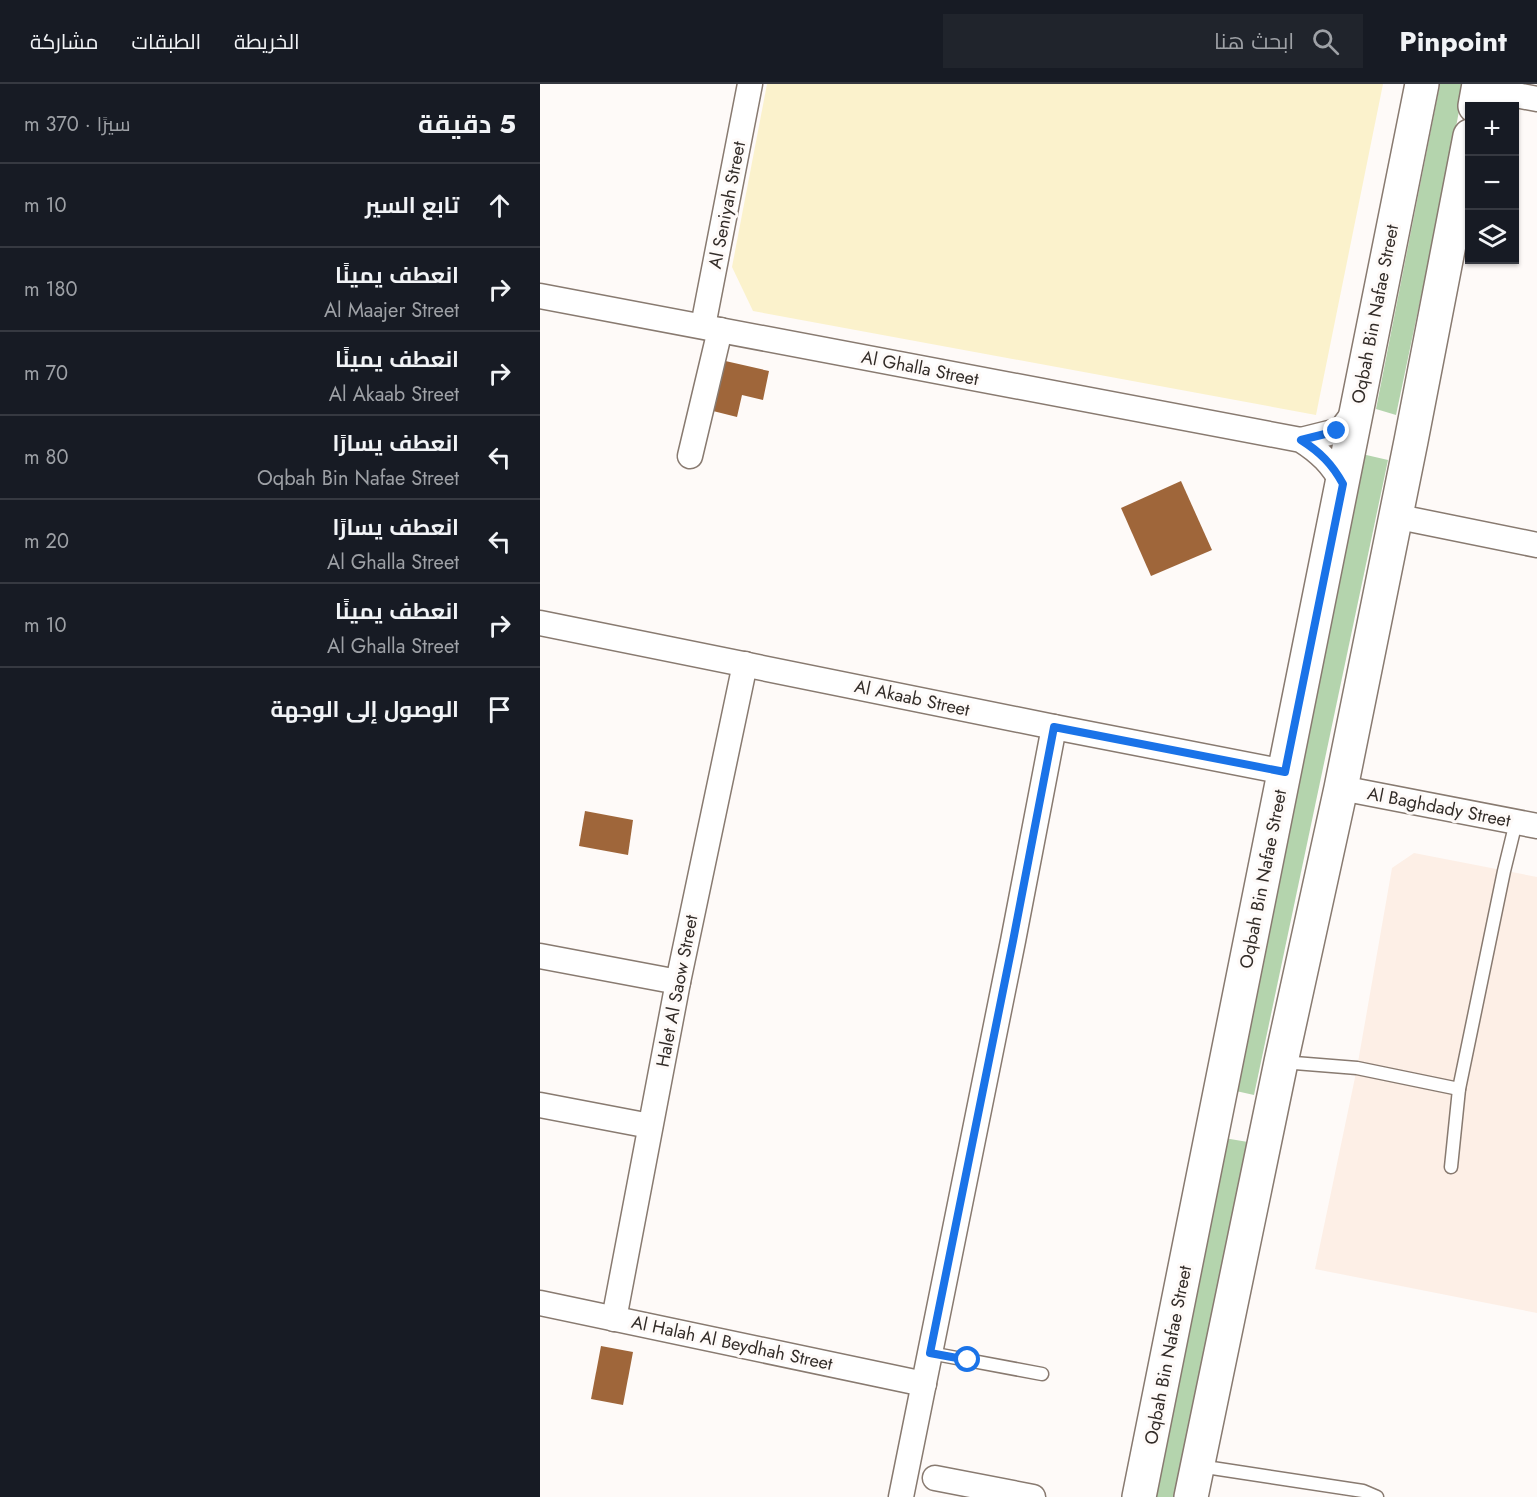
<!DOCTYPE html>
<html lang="ar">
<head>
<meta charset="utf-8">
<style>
  :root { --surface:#171b24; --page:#20242c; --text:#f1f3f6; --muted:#9ea1a6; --line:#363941 }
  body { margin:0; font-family:Jost,Cairo,sans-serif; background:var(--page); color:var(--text); direction:rtl }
  .controls { position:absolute; right:18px; top:18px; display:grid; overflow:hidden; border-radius:0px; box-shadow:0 2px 4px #0004 }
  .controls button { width:54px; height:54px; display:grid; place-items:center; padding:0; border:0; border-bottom:2px solid var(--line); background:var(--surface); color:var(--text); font:30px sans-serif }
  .stop { position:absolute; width:18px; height:18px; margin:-14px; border:4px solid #1a73e8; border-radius:50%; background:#fff }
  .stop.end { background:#1a73e8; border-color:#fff; box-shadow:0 2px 6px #0008 }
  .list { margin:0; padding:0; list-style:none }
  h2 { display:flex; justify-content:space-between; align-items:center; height:78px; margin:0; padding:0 24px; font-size:26px }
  h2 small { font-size:20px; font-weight:400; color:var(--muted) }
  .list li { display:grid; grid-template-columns:39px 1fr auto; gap:18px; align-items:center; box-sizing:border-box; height:84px; padding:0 24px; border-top:2px solid var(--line) }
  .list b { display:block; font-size:22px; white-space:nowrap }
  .list p { margin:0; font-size:20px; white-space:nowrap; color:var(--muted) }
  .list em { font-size:20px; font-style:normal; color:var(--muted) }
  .icon { flex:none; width:33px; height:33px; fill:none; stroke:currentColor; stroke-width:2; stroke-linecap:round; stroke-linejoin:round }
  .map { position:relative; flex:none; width:997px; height:1413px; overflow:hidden; direction:ltr }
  header { display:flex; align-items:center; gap:36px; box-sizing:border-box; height:84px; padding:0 30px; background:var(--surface); border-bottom:2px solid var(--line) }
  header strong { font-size:28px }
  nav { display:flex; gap:33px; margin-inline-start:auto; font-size:21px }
  .search { width:420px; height:54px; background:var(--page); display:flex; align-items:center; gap:15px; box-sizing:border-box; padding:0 21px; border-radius:0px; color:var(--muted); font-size:22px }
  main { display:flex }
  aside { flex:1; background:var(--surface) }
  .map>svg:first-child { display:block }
  .built { fill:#fdefe6 }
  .green { fill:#b4d4ad }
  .sand { fill:#fbf2cc }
  .building { fill:#9f663a }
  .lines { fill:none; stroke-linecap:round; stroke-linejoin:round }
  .service-casing { stroke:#887a70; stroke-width:15 }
  .minor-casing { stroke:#887a70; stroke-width:27 }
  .secondary-casing { stroke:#887a70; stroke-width:36 }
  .service { stroke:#fff; stroke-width:12 }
  .minor { stroke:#fff; stroke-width:24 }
  .secondary { stroke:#fff; stroke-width:33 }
  .route { stroke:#1a73e8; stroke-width:8 }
  .labels { text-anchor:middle; stroke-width:6; stroke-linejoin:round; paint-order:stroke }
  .street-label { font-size:18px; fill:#322c28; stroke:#fefaf8 }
</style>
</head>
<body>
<header>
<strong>Pinpoint</strong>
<div class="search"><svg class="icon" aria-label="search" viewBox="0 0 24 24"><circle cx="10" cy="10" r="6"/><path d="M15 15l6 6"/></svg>ابحث هنا</div>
<nav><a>الخريطة</a><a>الطبقات</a><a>مشاركة</a></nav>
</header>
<main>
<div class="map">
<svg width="997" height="1413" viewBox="0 0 997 1413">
  <rect width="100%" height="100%" fill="#fefaf8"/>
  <!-- built -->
  <polygon class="built" points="874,769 997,793 997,1229 775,1185 817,984 852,784"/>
  <!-- green -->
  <g class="green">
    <polygon points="900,0 924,0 911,70 856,331 836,325"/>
    <polygon points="822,370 848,376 714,1011 696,1007"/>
    <polygon points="684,1054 708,1058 636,1413 614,1413"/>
  </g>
  <!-- sand -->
  <polygon class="sand" points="227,0 843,0 776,331 213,227 192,183"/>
  <!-- building -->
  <g class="building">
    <polygon points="181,276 229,287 223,316 202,311 197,333 169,326"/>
    <polygon points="641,397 672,466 611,492 581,424"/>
    <polygon points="45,727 93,736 88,771 39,762"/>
    <polygon points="61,1262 93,1268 83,1321 51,1315"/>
  </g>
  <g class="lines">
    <defs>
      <g id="service">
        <polyline points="742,978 817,984 919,1005"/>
        <polyline points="911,1083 919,1005 964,787 976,738"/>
        <polyline points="390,1269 502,1290"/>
        <polyline points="659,1382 823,1407 837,1413"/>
      </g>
      <g id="minor">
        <polyline points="939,4 997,15"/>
        <path d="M0,212L761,356C780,368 792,380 803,400"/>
        <polyline points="163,242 210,0"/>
        <polyline points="761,356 797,347 803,343 816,326"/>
        <polyline points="150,372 180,246"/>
        <polyline points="854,432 997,461"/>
        <polyline points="0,539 514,643 745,688"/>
        <polyline points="801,704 997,742"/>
        <polyline points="0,872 138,898"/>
        <polyline points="0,1021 110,1042"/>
        <polyline points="0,1219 384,1300"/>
        <polyline points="74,1235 138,898 205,580"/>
        <polyline points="395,1394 493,1413"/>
        <polyline points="361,1413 473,857 514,643"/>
      </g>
      <g id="secondary">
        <polyline points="935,22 939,0"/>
        <polyline points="599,1413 882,0"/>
        <polyline points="651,1413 741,978 801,704 871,357 930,52"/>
      </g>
    </defs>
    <!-- service casing -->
    <use href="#service" class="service-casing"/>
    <!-- minor casing -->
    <use href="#minor" class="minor-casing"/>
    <!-- secondary casing -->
    <use href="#secondary" class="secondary-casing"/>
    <!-- service -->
    <use href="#service" class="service"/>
    <!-- minor -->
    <use href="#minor" class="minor"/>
    <!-- secondary -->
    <use href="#secondary" class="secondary"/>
  </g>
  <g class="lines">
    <!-- route -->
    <path class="route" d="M428,1276L390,1269L473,857L514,643L745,688L803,400C792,380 780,368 761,356L797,347"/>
  </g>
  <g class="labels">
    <!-- street labels -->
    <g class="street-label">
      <text transform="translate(187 121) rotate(-79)" y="6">Al Seniyah Street</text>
      <text transform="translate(835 230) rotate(-79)" y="6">Oqbah Bin Nafae Street</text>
      <text transform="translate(380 284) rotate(11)" y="6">Al Ghalla Street</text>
      <text transform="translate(372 614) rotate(12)" y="6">Al Akaab Street</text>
      <text transform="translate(899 723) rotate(11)" y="6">Al Baghdady Street</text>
      <text transform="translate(723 795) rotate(-79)" y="6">Oqbah Bin Nafae Street</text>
      <text transform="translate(137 907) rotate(-79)" y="6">Halet Al Saow Street</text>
      <text transform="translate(192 1259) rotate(12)" y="6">Al Halah Al Beydhah Street</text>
      <text transform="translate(628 1271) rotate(-79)" y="6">Oqbah Bin Nafae Street</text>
    </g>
  </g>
</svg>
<div class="controls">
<button>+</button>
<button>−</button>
<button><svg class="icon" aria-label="layers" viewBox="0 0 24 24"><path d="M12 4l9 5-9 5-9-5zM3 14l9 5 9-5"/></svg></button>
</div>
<div class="stop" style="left:428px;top:1276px"></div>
<div class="stop end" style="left:797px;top:347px"></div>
</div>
<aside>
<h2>5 دقيقة<small>سيرًا · 370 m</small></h2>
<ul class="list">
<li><svg class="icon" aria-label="ahead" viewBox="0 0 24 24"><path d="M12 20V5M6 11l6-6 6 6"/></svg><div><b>تابع السير</b></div><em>10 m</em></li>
<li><svg class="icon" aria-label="right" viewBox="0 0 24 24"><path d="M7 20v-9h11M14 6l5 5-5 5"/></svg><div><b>انعطف يمينًا</b><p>Al Maajer Street</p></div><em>180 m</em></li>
<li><svg class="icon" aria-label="right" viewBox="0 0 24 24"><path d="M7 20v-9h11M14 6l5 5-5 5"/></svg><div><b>انعطف يمينًا</b><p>Al Akaab Street</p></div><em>70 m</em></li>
<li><svg class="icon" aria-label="left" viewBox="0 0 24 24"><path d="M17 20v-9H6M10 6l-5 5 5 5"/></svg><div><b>انعطف يسارًا</b><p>Oqbah Bin Nafae Street</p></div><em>80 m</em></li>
<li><svg class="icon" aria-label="left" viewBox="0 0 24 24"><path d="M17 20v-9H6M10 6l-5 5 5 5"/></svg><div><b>انعطف يسارًا</b><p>Al Ghalla Street</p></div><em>20 m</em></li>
<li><svg class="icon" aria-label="right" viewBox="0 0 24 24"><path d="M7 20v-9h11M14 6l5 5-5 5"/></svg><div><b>انعطف يمينًا</b><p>Al Ghalla Street</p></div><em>10 m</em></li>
<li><svg class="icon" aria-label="arrive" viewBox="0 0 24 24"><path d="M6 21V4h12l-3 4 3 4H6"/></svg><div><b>الوصول إلى الوجهة</b></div></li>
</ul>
</aside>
</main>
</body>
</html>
